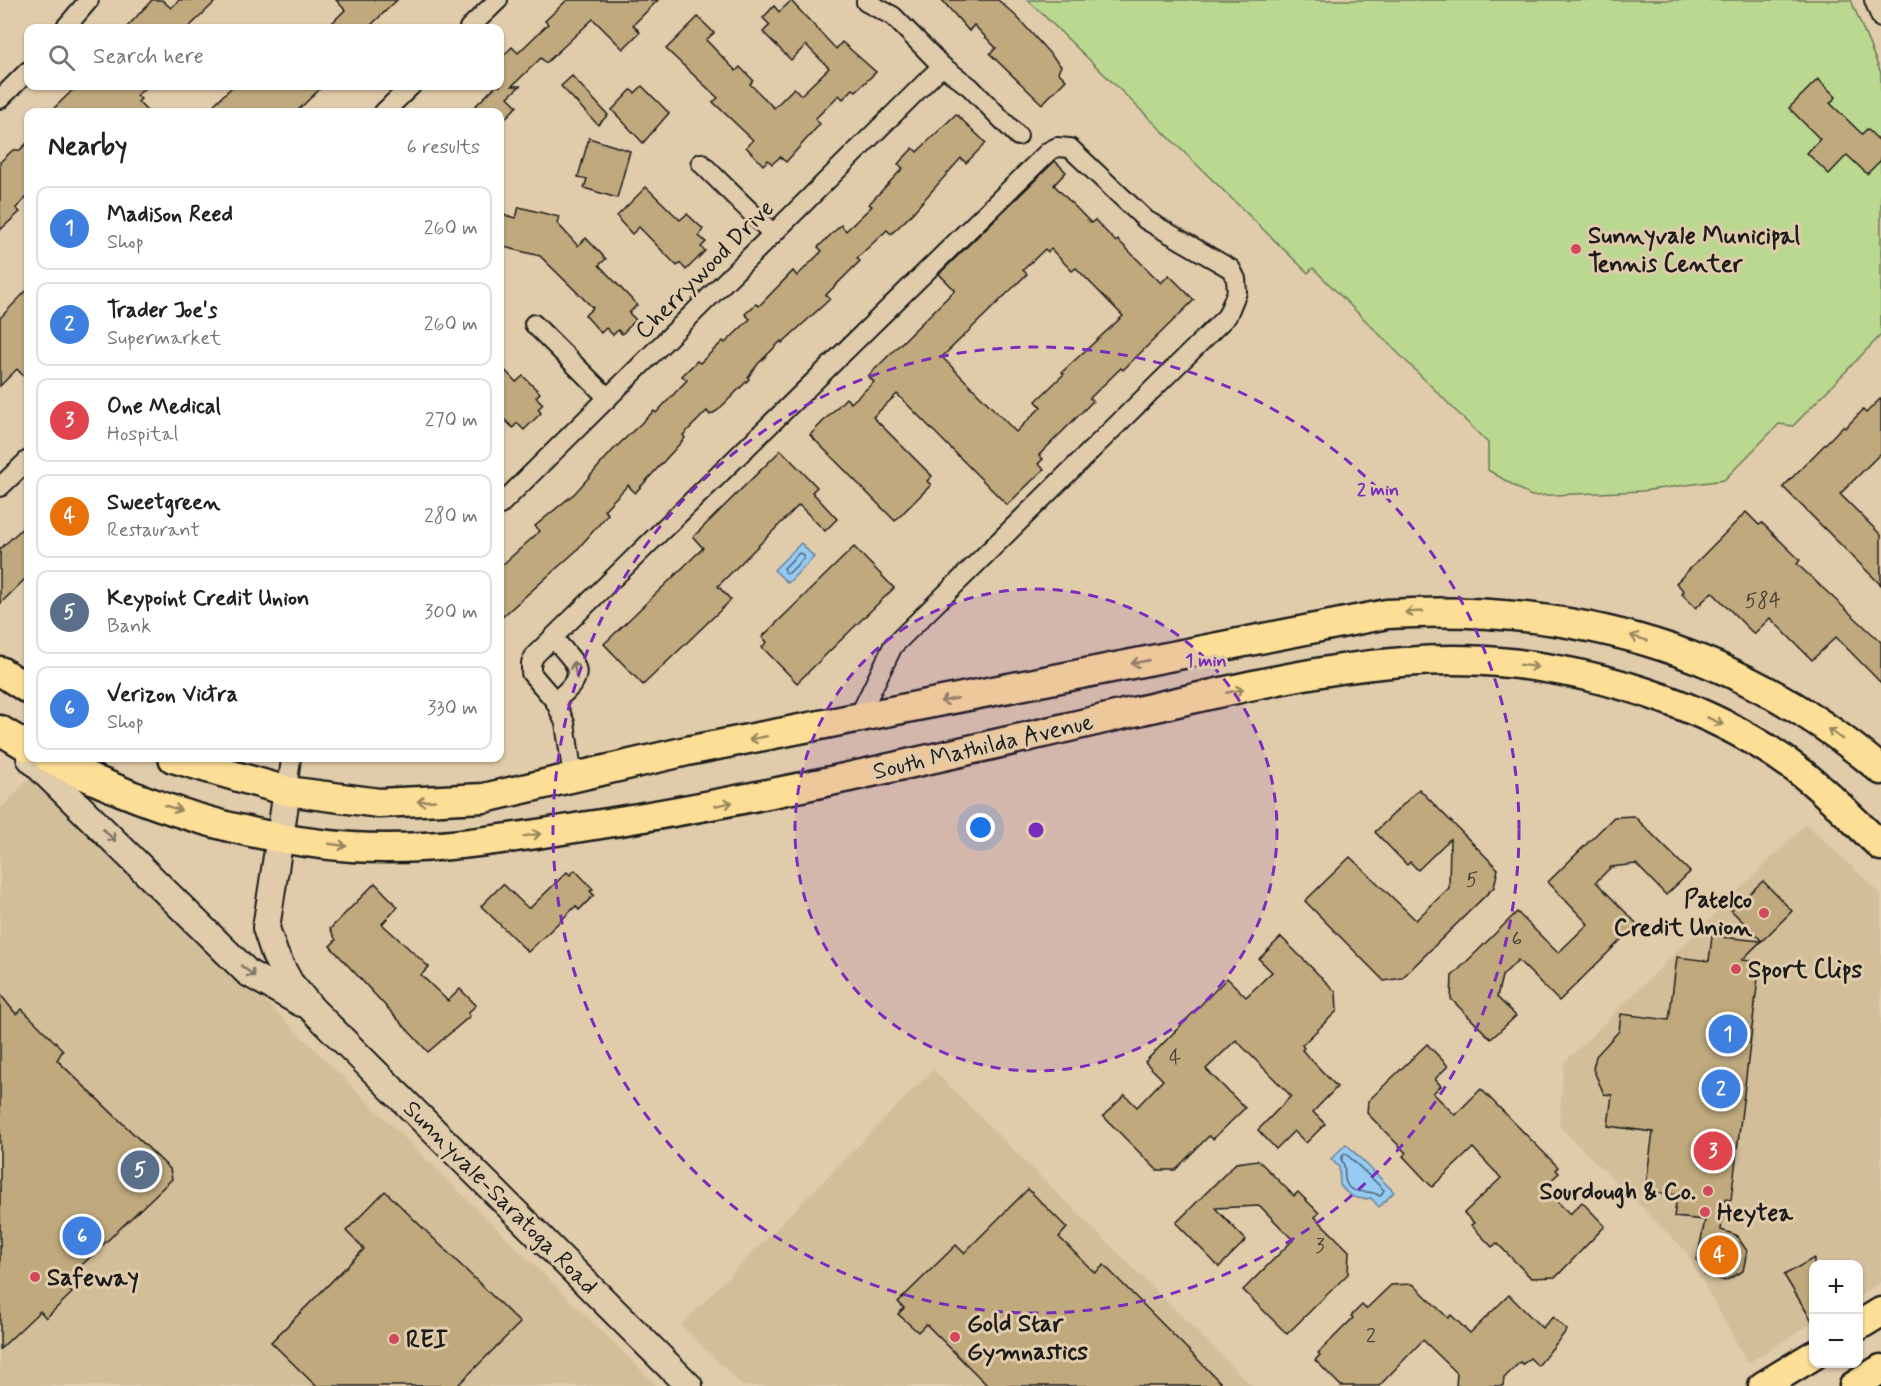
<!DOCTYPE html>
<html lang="en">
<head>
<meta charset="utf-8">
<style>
  :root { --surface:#fff; --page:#f6f6f6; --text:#222; --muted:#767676; --line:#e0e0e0; --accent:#d1495b }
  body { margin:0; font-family:Mynerve,sans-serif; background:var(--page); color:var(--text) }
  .controls { position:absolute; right:18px; bottom:18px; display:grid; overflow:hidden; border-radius:12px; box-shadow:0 2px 4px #0004 }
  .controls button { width:54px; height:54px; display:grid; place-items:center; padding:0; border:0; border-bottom:2px solid var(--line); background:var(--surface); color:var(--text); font:30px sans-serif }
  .you { position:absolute; left:981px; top:828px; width:21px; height:21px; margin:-15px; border:4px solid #fff; border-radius:50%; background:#1a73e8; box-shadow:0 0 0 9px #1a73e833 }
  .badge { display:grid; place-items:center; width:39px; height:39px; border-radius:50%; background:var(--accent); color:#fff; font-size:20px; font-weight:700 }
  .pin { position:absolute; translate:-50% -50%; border:3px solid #fff; box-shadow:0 2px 6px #0006 }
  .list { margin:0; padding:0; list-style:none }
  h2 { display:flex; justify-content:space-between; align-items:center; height:78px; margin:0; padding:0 24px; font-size:26px }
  h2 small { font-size:20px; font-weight:400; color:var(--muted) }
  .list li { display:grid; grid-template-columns:39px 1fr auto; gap:18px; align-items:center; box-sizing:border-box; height:84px; margin:0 12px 12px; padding:0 12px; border:2px solid var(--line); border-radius:12px }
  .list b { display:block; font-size:22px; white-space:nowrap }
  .list p { margin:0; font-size:20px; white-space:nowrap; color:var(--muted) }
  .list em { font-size:20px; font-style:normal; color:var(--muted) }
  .icon { flex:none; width:33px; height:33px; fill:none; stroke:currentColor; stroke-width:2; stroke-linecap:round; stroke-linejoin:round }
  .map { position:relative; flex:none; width:1881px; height:1386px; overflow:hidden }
  .search { position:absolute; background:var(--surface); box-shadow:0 2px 4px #0004; left:24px; top:24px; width:480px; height:66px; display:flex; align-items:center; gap:15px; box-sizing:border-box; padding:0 21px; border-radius:12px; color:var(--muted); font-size:22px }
  .panel { position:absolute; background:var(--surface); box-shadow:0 2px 4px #0004; left:24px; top:108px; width:480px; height:654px; border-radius:12px }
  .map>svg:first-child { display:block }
  .built { fill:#d2be99 }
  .green { fill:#bad890; stroke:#6b7a56; stroke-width:1.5 }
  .water { fill:#95caf3; stroke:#65849d; stroke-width:1.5 }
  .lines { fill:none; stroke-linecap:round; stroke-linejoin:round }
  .shore { stroke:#4c6272; stroke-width:1.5 }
  .building { fill:#bfa97d; stroke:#1c1c1c; stroke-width:1.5; fill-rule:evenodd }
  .street-casing { stroke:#1c1c1c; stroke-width:22 }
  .secondary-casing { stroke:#1c1c1c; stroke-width:30 }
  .primary-casing { stroke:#1c1c1c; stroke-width:33 }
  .street { stroke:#e0cbaa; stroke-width:18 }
  .secondary { stroke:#e0cbaa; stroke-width:26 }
  .primary { stroke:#fcde96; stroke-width:28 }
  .oneway { stroke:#97875f }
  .oneway2 { stroke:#7e7463 }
  .ring { fill:none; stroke:#7b2cbf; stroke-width:3; stroke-dasharray:10 8 }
  .poi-dot { fill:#d1495b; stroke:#e0cbaa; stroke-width:2 }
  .labels { text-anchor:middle; stroke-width:6; stroke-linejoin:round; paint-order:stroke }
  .number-label { font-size:21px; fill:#453f34 }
  .poi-label { font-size:24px; font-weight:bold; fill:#1c1c1c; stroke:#e0cbaa; text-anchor:start }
  .street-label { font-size:24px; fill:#1c1c1c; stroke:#e0cbaa }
  .centre { fill:#7b2cbf; stroke:#e0cbaa; stroke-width:3 }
  .ring-label { font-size:18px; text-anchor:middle; font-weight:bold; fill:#7b2cbf; stroke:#e0cbaa; stroke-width:6; stroke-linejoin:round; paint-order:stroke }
</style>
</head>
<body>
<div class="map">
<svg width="1881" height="1386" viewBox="0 0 1881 1386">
  <rect width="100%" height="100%" fill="#e0cbaa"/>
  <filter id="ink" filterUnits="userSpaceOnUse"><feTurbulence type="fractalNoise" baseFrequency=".0167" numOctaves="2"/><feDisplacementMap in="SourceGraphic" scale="12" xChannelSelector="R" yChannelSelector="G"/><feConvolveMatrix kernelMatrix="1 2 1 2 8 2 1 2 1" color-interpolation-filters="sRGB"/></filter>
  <g filter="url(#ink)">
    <!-- built -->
    <g class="built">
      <polygon points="31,777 83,822 657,1386 0,1386 0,809"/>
      <polygon points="1806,824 1881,894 1881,1282 1859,1296 1858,1264 1814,1264 1813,1323 1748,1363 1685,1250 1559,1126 1564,1063"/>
      <polygon points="933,1070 1252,1386 743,1386 681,1325"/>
    </g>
    <!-- green -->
    <polygon class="green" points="1028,0 1851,0 1881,73 1881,335 1793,426 1779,424 1724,480 1642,491 1531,496 1488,470 1488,443 1313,268 1308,273"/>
    <!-- water -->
    <g class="water">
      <polygon points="801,543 814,557 788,583 774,570"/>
      <path d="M1346,1144L1394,1192L1379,1207L1371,1198C1357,1201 1348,1196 1340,1185L1339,1167L1331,1159Z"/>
    </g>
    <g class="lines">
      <!-- shore -->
      <g class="shore">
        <polygon points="799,553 804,555 804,558 789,573 786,573 784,568"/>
        <path d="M1345,1153L1384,1190L1381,1196C1378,1196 1376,1193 1373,1193C1362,1190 1347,1195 1345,1178C1344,1170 1346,1166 1341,1159Z"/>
      </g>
    </g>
    <!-- building -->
    <g class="building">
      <polygon points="152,0 162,0 171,8 179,0 217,0 188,28 126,28"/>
      <polygon points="336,0 397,0 368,28 327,28 345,10"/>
      <polygon points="567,0 658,0 633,25 640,32 623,49 593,19 546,63 541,58 512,86 520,86 508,97 517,106 502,122 500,112 469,112 496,86 500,86 500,59 512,47 518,53 548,24 545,21"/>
      <polygon points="942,0 998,0 1017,17 1061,66 1058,72 1066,80 1042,104 990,54 996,48 974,25 969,31"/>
      <polygon points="791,1 836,49 842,42 876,72 856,91 853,89 843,99 839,95 815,119 820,124 786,162 780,157 772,164 768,160 763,165 746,147 753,140 713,102 718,98 666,49 698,17 714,33 706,40 736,71 740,67 753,80 750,84 774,108 794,88 801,95 829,68 806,45 791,60 763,32 770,25 763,18 774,6 779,12"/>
      <polygon points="572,76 608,115 598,125 561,86"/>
      <polygon points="1818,79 1836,97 1830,103 1862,134 1867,129 1881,142 1881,160 1867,174 1847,155 1829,174 1807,153 1820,139 1789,108"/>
      <polygon points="77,86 147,86 137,95 141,99 138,102 148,112 50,112"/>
      <polygon points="233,86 323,86 296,112 206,112"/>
      <polygon points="642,86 669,113 643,143 612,110 631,90 635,93"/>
      <polygon points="956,114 986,143 966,163 961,158 908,218 891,234 887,230 857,258 860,261 826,295 830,299 782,343 781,341 758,364 748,377 749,379 717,411 710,415 707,411 683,435 685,438 635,493 628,485 604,510 608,514 576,551 500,619 500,567 540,531 535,526 575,493 613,450 654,411 656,413 687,380 682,376 697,361 700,363 723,341 725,343 750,319 745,314 756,304 759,306 793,271 797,276 822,251 818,247 841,225 846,231 872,206 869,204 903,168 898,164 913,148 917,152"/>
      <polygon points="589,138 630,151 617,198 584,188 587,179 578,177"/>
      <polygon points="28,142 28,196 16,208 20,212 0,230 0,162 13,150 20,150"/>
      <path d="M1055,161L1066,172L1054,185L1091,223L1095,220L1116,242L1118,240L1161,283L1169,275L1194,300L1123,370L1121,368L1090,398L1093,401L1039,455L1043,459L1038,464L1044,469L1007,505L897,394L873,417L932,476L927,481L931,485L895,521L810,435L846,398L851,403L874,382L868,376L955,290L939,274ZM1045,249L1048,252L1051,249L1072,271L1076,268L1123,316L1062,372L1064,374L1036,401L1041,407L1016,432L942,357L1027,274L1023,270Z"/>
      <polygon points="646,187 680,220 687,214 703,229 699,236 706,242 701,247 705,251 686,270 680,263 677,266 639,227 632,234 620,221 617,216"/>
      <polygon points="519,207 559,217 557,223 578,246 586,238 606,259 599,265 637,305 629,313 636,320 622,334 618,330 613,335 606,328 601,333 585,315 593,308 540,256 500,246 500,214 516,218"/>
      <polygon points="28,289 28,381 17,369 0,386 0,318"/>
      <polygon points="500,365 516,382 523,376 540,393 536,397 543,404 538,409 541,413 524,430 517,423 513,428 500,415"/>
      <polygon points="1881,398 1881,453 1840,494 1881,535 1881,585 1783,487 1843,426 1845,428 1863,410 1866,413"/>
      <polygon points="781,450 817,487 812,492 837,519 825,531 799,505 718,586 731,600 643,685 604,644 703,548 693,537"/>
      <polygon points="1746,512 1759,525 1762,523 1800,560 1797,564 1881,642 1881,683 1836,637 1812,660 1770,618 1754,634 1712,592 1696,608 1682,594 1684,591 1676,583"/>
      <polygon points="28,523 28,576 0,604 0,549"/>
      <polygon points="854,547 894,588 797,683 762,647 767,642 762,637"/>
      <polygon points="1419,789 1498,869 1494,887 1402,978 1384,981 1305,901 1350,857 1416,920 1449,888 1450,839 1418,870 1410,862 1407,865 1375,832"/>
      <polygon points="1634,816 1690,872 1666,895 1636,864 1611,867 1596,882 1637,924 1559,1001 1518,960 1502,976 1497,997 1516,1016 1491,1039 1451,999 1452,976 1517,912 1558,953 1588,924 1548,882 1614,817"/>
      <polygon points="575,870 593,889 590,891 594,895 579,910 576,906 528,952 481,906 503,884 528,908 531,907 567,872 570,875"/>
      <polygon points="1763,881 1792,911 1762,941 1731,910"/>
      <polygon points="375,883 398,907 382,924 429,967 421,975 448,1001 460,989 476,1005 468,1013 470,1016 428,1052 330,946 336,940 330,929"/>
      <polygon points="1712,936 1761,941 1742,960 1760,962 1731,1200 1725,1199 1721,1230 1736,1235 1747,1251 1743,1271 1725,1281 1705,1275 1697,1260 1705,1220 1674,1217 1677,1195 1645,1191 1653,1132 1608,1126 1612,1095 1604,1094 1593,1069 1596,1056 1619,1031 1621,1014 1669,1020 1677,957 1709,961"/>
      <polygon points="1281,937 1336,992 1337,1011 1302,1045 1304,1048 1302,1050 1337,1087 1313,1112 1325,1124 1306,1143 1294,1131 1276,1149 1258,1130 1291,1096 1236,1040 1206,1069 1245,1108 1213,1139 1209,1136 1175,1170 1157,1170 1103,1116 1125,1095 1137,1107 1163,1080 1145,1062 1227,978 1246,997 1272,972 1259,959"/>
      <polygon points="0,994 16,1014 22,1009 63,1050 57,1060 170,1169 172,1179 63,1283 72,1293 46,1318 40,1311 0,1349"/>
      <polygon points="1427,1044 1448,1066 1435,1079 1441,1086 1433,1093 1455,1115 1481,1089 1558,1167 1556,1170 1559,1173 1543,1188 1570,1214 1582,1202 1605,1226 1556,1277 1531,1278 1497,1243 1492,1247 1471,1225 1474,1223 1464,1213 1501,1178 1473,1148 1432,1187 1403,1156 1406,1153 1367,1113 1368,1101"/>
      <polygon points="1258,1160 1294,1196 1298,1192 1319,1213 1315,1217 1349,1251 1348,1274 1287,1334 1243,1290 1293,1240 1260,1206 1215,1208 1246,1240 1219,1267 1176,1223 1236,1163"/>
      <polygon points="1028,1189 1067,1228 1059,1237 1095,1273 1104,1265 1224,1386 988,1386 926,1324 918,1332 898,1314 904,1308 898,1302 956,1245 964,1253"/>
      <polygon points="385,1191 520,1323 457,1386 316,1386 271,1342 364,1249 346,1231"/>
      <polygon points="1814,1258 1814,1324 1784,1275"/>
      <polygon points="1413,1284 1448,1318 1451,1315 1470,1333 1509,1295 1542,1328 1553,1317 1567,1330 1538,1366 1530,1358 1523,1364 1520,1362 1504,1378 1503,1386 1456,1386 1457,1373 1423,1340 1379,1386 1341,1386 1315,1360 1320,1355 1318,1353 1353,1318 1351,1316 1362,1305 1366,1309 1391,1285"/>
    </g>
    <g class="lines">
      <defs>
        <g id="street">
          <polyline points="1874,0 1881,18"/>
          <polyline points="866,2 893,16 942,66 970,87 1018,136"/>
          <polyline points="65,28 89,0"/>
          <polyline points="469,28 498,0"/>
          <polyline points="0,99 28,71"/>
          <polyline points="384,112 411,86"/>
          <polyline points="701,163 773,234"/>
          <polyline points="534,324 608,398"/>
          <polyline points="0,487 28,460"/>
          <polyline points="500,505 942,66"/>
          <path d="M553,638C578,666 590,673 555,701"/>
          <polyline points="573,777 565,723 555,701 531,673 531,663 535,655 1049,151 1057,147 1070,148 1146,220 1231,269 1236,279 1237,292 1227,316 893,646 858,718"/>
          <polyline points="287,791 291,758"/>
        </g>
        <g id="secondary">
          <polyline points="30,758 248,973 301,1003"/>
          <polyline points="287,791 266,928 275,955 290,983 312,1009 689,1386"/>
        </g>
        <g id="primary">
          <polyline points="0,671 28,689"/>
          <polyline points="0,730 28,747"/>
          <path d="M49,758C140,805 248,840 352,847C436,852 518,837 601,824C781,796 960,752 1138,711C1255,685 1388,649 1509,663C1611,674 1721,710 1803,774C1831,796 1855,822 1881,846"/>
          <path d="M173,758L287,791L379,803L484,798L687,751L1387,614C1572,603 1739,648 1881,770"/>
          <polyline points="1858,1326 1881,1312"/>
          <polyline points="1763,1386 1814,1355"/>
          <polyline points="1854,1386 1881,1369"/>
        </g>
      </defs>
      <!-- street casing -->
      <use href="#street" class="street-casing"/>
      <!-- secondary casing -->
      <use href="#secondary" class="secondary-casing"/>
      <!-- primary casing -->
      <use href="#primary" class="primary-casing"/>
      <!-- street -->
      <use href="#street" class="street"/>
      <!-- secondary -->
      <use href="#secondary" class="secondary"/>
      <!-- primary -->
      <use href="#primary" class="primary"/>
    </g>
    <!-- one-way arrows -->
    <defs><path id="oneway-shaft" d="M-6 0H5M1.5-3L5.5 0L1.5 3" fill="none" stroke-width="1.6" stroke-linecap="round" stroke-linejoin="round" transform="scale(1.5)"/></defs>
    <g class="oneway">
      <use href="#oneway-shaft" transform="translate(1414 612) rotate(177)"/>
      <use href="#oneway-shaft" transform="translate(1639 638) rotate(-163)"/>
      <use href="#oneway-shaft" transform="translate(1140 662) rotate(169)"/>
      <use href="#oneway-shaft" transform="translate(1529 666) rotate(9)"/>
      <use href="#oneway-shaft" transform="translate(1235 691) rotate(-12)"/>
      <use href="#oneway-shaft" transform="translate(949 700) rotate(169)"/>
      <use href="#oneway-shaft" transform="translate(1715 721) rotate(25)"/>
      <use href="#oneway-shaft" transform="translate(1835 734) rotate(-144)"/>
      <use href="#oneway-shaft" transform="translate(758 738) rotate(169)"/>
      <use href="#oneway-shaft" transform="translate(426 801) rotate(177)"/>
      <use href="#oneway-shaft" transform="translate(724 804) rotate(-12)"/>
      <use href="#oneway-shaft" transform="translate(173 808) rotate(17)"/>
      <use href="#oneway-shaft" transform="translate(532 835) rotate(-9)"/>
      <use href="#oneway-shaft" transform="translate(338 845) rotate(8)"/>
    </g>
    <g class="oneway2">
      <use href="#oneway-shaft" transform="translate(575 670) rotate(-101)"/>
      <use href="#oneway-shaft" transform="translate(109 835) rotate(44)"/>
      <use href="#oneway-shaft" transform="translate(248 971) rotate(38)"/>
    </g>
  </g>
  <!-- distance rings -->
  <circle cx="1036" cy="830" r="241" fill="#7b2cbf" fill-opacity=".12"/>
  <g class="ring">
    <circle cx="1036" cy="830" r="241"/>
    <circle cx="1036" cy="830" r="483"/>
  </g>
  <!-- markers -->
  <g class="poi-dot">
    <circle cx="1576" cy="249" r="6"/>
    <circle cx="1764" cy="913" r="6"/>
    <circle cx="1736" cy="969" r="6"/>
    <circle cx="1708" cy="1191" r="6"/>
    <circle cx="1705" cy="1212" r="6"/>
    <circle cx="35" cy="1277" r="6"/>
    <circle cx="955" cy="1337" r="6"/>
    <circle cx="394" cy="1339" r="6"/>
  </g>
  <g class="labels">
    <!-- number labels -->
    <g class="number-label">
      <text x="1763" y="607">584</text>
      <text x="1472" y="886">5</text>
      <text x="1517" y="945">6</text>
      <text x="1175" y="1064">4</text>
      <text x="1320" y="1252">3</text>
      <text x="1371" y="1342">2</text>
    </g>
    <!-- poi labels -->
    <g class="poi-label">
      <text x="1588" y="243">Sunnyvale Municipal<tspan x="1588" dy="28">Tennis Center</tspan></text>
      <text x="1752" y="907" text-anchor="end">Patelco<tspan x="1752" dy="28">Credit Union</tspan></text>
      <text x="1748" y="977">Sport Clips</text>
      <text x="1696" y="1199" text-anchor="end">Sourdough &amp; Co.</text>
      <text x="1717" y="1220">Heytea</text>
      <text x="47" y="1285">Safeway</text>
      <text x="967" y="1331">Gold Star<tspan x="967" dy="28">Gymnastics</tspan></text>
      <text x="406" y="1347">REI</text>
    </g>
    <!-- street labels -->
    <g class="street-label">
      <text transform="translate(704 269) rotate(-45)" y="8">Cherrywood Drive</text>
      <text transform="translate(983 746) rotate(-13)" y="8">South Mathilda Avenue</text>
      <text transform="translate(501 1197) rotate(45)" y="8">Sunnyvale-Saratoga Road</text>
    </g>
  </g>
  <circle cx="1036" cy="830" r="9" class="centre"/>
  <g class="ring-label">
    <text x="1378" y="495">2 min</text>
    <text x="1206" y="666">1 min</text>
  </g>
</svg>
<div class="controls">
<button>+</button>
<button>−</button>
</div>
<div class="you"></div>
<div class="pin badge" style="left:1728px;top:1034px;background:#3f7fe0">1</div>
<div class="pin badge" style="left:1721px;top:1089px;background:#3f7fe0">2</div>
<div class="pin badge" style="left:1713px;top:1151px;background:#e0444e">3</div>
<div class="pin badge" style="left:1719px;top:1255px;background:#e8710a">4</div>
<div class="pin badge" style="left:140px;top:1170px;background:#5c6f8a">5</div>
<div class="pin badge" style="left:82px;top:1236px;background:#3f7fe0">6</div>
<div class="search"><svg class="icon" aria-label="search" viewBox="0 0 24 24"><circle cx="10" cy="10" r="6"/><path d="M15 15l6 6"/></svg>Search here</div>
<section class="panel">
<h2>Nearby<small>6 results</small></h2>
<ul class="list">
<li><span class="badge" style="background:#3f7fe0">1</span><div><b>Madison Reed</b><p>Shop</p></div><em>260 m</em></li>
<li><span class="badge" style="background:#3f7fe0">2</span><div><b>Trader Joe's</b><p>Supermarket</p></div><em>260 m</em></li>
<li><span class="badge" style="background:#e0444e">3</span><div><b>One Medical</b><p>Hospital</p></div><em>270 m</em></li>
<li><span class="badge" style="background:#e8710a">4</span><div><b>Sweetgreen</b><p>Restaurant</p></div><em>280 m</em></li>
<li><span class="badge" style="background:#5c6f8a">5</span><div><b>Keypoint Credit Union</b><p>Bank</p></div><em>300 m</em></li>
<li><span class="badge" style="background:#3f7fe0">6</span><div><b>Verizon Victra</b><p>Shop</p></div><em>330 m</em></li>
</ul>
</section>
</div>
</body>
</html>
